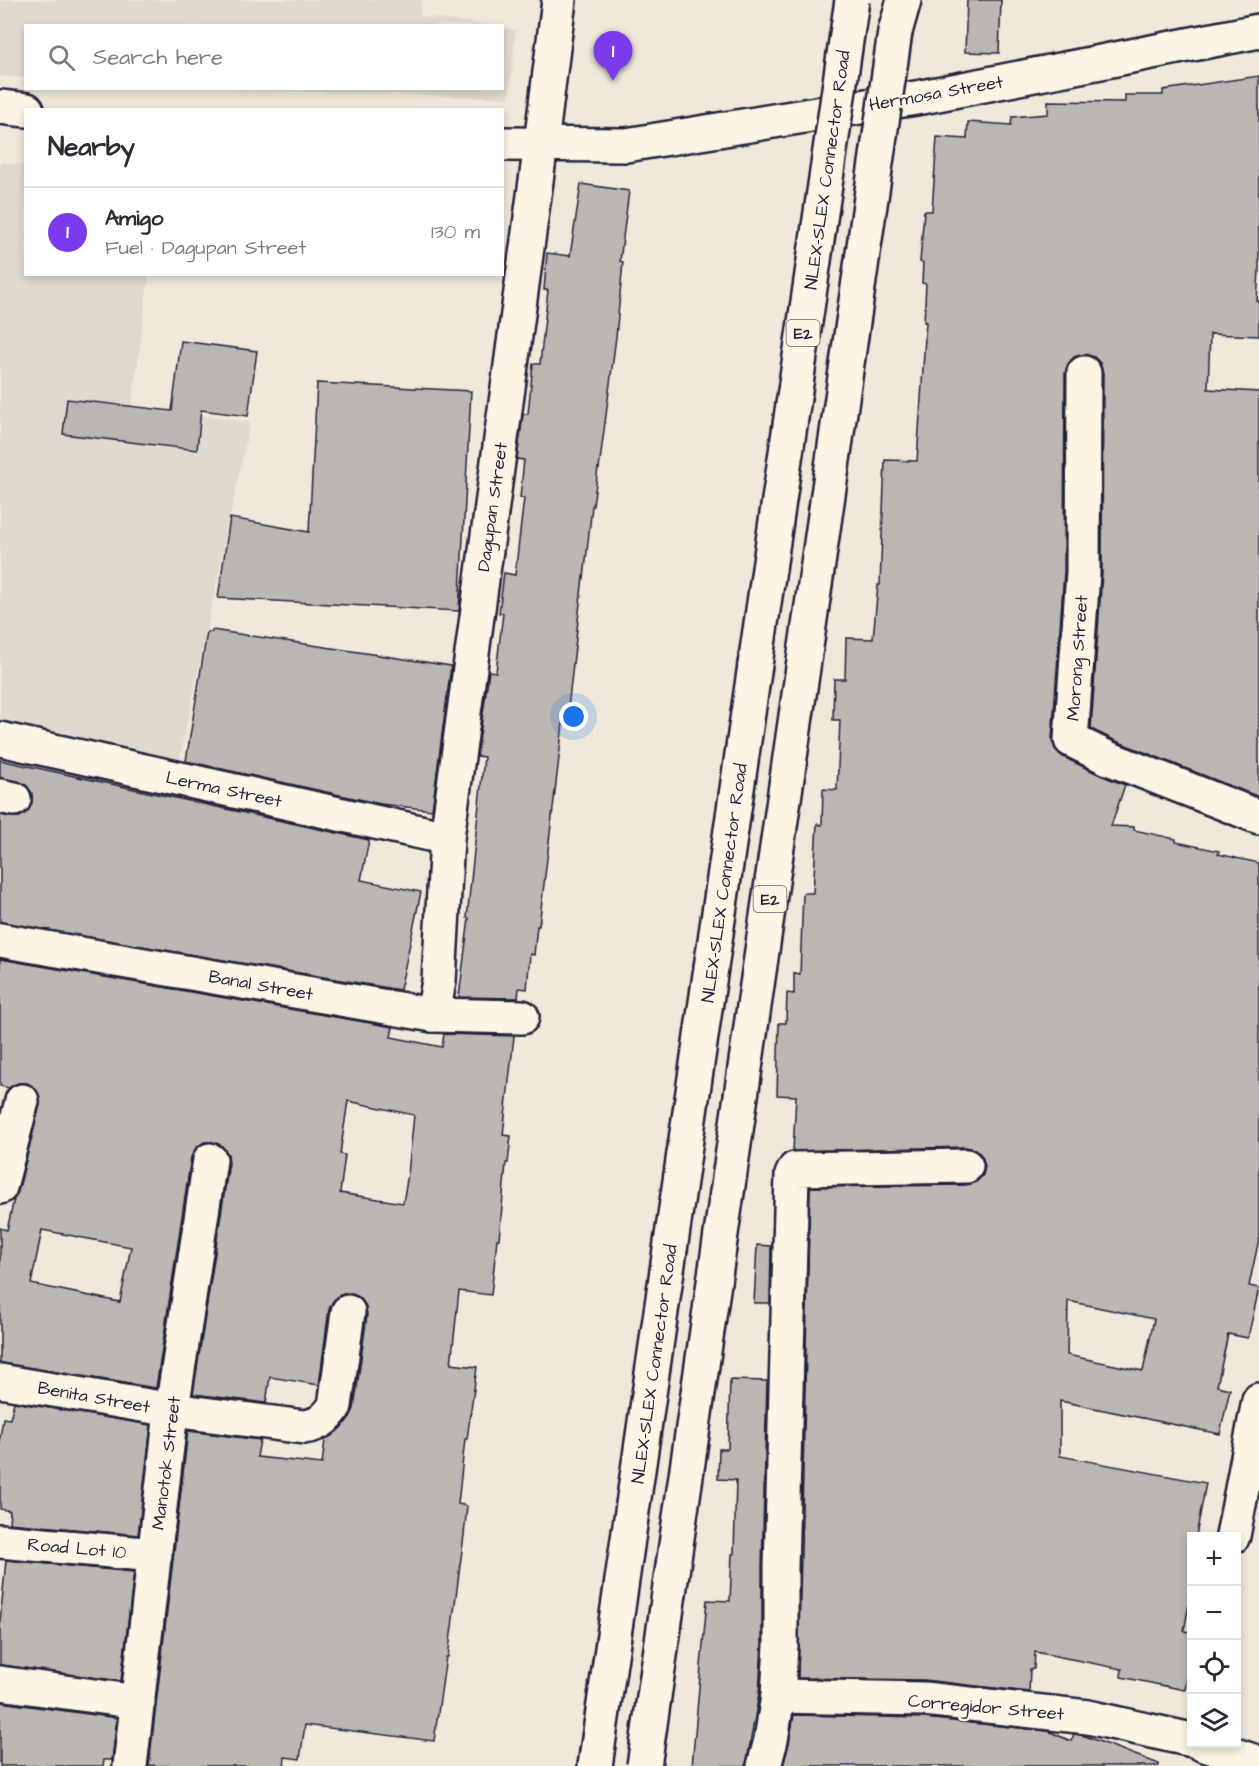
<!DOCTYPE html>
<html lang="en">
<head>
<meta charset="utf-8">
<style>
  :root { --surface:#fff; --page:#f2f2f3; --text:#2b2b33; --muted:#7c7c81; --line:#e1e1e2; --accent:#7c3aed }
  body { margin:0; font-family:"Architects Daughter",sans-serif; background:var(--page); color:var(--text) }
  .controls { position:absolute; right:18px; bottom:18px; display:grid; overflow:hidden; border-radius:0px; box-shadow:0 3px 9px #0003 }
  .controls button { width:54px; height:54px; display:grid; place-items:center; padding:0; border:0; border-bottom:2px solid var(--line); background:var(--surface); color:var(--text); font:30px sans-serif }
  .you { position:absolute; left:574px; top:717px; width:21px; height:21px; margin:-15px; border:4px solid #fff; border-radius:50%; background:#1a73e8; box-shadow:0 0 0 9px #1a73e833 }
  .badge { display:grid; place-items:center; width:39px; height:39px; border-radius:50%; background:var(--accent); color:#fff; font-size:20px; font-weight:700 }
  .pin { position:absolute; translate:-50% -50px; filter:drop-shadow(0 2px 3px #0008) }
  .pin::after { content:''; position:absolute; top:32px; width:21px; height:18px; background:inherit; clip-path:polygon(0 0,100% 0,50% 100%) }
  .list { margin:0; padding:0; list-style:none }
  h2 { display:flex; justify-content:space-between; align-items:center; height:78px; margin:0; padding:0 24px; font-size:26px }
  h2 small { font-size:20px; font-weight:400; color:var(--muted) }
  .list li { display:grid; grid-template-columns:39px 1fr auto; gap:18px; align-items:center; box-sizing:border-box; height:90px; padding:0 24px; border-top:2px solid var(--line) }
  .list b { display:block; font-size:22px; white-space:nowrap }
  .list p { margin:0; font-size:20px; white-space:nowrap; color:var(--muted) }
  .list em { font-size:20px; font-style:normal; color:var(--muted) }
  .icon { flex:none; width:33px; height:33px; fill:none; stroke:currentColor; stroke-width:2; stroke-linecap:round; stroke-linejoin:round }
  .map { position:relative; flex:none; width:1259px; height:1766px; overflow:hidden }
  .search { position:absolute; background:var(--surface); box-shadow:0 3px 9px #0003; left:24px; top:24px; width:480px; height:66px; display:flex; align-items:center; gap:15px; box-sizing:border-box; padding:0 21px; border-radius:0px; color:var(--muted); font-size:22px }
  .panel { position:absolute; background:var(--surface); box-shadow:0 3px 9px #0003; left:24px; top:108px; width:480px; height:168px; border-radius:0px }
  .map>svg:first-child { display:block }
  .built { fill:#e0d9cf }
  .building { fill:#bcb7b3; stroke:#22223b; stroke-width:1.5; fill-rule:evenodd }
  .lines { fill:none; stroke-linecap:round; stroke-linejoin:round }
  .minor-casing { stroke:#22223b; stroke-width:38 }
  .highway-casing { stroke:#22223b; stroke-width:38 }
  .minor { stroke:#fcf5e5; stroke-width:33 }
  .highway { stroke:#fcf5e5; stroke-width:33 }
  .highway-bridge-casing { stroke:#22223b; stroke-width:38; stroke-linecap:butt }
  .highway-bridge { stroke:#fcf5e5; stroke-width:33 }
  .labels { text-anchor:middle; stroke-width:5; stroke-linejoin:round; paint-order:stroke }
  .shield { fill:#fcf5e5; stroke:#63616e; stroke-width:1.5 }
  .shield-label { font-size:16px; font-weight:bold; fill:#22223b }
  .street-label { font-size:18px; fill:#22223b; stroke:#fcf5e5 }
</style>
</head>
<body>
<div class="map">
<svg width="1259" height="1766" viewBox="0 0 1259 1766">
  <rect width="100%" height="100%" fill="#efe8db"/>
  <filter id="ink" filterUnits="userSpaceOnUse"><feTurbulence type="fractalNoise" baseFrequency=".0167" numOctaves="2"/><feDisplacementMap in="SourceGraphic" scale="12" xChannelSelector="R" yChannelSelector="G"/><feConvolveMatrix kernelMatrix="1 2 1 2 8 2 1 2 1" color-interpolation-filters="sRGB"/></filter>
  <g filter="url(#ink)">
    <!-- built -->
    <g class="built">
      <polygon points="0,0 421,0 420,16 483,25 26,26 25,78 0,76"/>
      <polygon points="503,28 516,30 509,98 231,89 502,88"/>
      <polygon points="0,163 25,164 26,274 149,275 132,406 250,422 179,762 0,727"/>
    </g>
    <!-- building -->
    <g class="building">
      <polygon points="967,0 1001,0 999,53 965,52"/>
      <path d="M1259,76V271L1257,301H1259V336L1210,334L1208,389L1259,392V797L1116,741L1091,729L1102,573L1103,373L1100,363L1094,357L1085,354L1074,357L1068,364L1065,373L1064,572L1052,739L1055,749L1063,757L1100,775L1125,785L1111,826L1134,827V830L1176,839V842L1219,851L1218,854L1259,863V1239L1249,1286L1259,1288L1248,1338L1228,1334L1217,1386L1230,1389L1220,1434L1060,1401V1456L1206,1483L1196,1536H1191V1593L1184,1631L1191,1632V1653L1185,1690L1121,1677L1122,1669L1035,1652L1034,1669H1030L1029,1692L924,1680L798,1678L810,1187L966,1185L976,1182L983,1175L985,1166L982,1156L975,1149L966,1147L793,1151L796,1096L777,1095L779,1023H786L787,993L794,994V973L800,974L803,893H813L817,824L822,825L823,789L837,790L840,720H833L834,679H845L846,638L873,639L878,585H880L885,460L917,461L926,322H924L926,284L922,283L923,263L920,262L924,211H932L937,137L967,139L968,122L1011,125L1012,117L1048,114V101L1125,102V95H1163V90ZM1068,1301L1154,1319L1143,1371L1067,1355Z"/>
      <polygon points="581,184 629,191 620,261 623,262 616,337 599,469 598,468 593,506 592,506 584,578 583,577 568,708 565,707 539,926 537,926 534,955 530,954 527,989 519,988 518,998 459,997 469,918 467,918 484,757 477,756 489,671 496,672 503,613 499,613 504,573 515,575 524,498 520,498 524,460 517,459 523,414 528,414 533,364 540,364 548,290 544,290 547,253 570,256"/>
      <polygon points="181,341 257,351 248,416 201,410 197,450 63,434 67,399 172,411"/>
      <polygon points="317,383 471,391 459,611 218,598 230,518 309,532"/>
      <polygon points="212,630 451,666 432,810 381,804 186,761 207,632 212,632"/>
      <polygon points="0,760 369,840 361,880 421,892 400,990 0,922 0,815 11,817 20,817 28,811 32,802 32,793 26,785 18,781 0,778"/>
      <path d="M0,959L393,1027L391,1037L442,1047L444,1034L514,1036L503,1135L511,1136L508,1163H506L499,1239H497L491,1295L459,1291L451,1364L477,1367L467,1439H465L458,1504L467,1506L464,1535L448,1657H446L434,1741L305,1725L300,1759L285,1757L284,1766H161L149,1765L188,1431L260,1440L257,1457L322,1464L325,1440L343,1426L350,1417L354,1409L367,1315L366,1306L359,1297L350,1293L340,1295L333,1301L329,1309L319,1385L270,1377L266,1403L193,1394L229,1163L228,1154L222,1146L213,1142H204L196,1148L191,1157L156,1388L0,1363V1228L7,1230L14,1199L18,1192L40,1105V1097L35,1088L27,1083H18L9,1088L0,1086ZM348,1101L414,1115L408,1174L403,1203L340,1193L345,1155L340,1154ZM42,1230L131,1247L120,1302L31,1284Z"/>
      <polygon points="757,1245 771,1246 770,1303 754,1303"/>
      <polygon points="730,1380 767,1381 762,1567 762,1644 759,1694 746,1766 692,1766 707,1600 730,1601 732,1554 734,1554 736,1480 718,1479 719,1449 728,1449"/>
      <polygon points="14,1402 151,1425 138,1535 9,1523 10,1511 0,1509 0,1438 3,1418 10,1419"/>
      <polygon points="6,1560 134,1572 121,1681 0,1665 0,1622"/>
      <polygon points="0,1702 117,1718 112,1760 104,1760 103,1766 0,1766"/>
      <polygon points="794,1715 923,1718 1048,1731 1071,1741 1074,1734 1085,1736 1159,1764 1159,1766 783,1766 789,1743"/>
    </g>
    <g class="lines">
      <defs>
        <g id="minor">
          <polyline points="0,107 27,110"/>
          <polyline points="502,144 626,145 922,97 1259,31"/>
          <polyline points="1084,373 1083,573 1071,740 1108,758 1259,817"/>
          <polyline points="0,739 447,838"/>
          <polyline points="0,796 14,799"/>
          <polyline points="0,940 433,1015 522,1017"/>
          <polyline points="433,1015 439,981 447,838 541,144 559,0"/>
          <polyline points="0,1187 22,1101"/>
          <path d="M0,1381L172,1410L304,1427C319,1425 326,1419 335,1406L348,1312"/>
          <polyline points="1233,1536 1259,1400"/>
          <polyline points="0,1541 155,1555"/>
          <polyline points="0,1683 138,1702"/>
          <polyline points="778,1696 924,1699 1088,1717 1192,1740"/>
          <polyline points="1202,1744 1259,1763"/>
          <polyline points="130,1766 169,1429 210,1160"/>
          <polyline points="764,1766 771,1740 778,1696 781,1645 781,1568 792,1175 795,1169 966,1166"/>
        </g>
        <g id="highway">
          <polyline points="895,32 904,0"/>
          <polyline points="595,1766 755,665"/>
        </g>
      </defs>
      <!-- minor casing -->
      <use href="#minor" class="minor-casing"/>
      <!-- highway casing -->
      <use href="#highway" class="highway-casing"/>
      <!-- minor -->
      <use href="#minor" class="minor"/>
      <!-- highway -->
      <use href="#highway" class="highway"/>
      <defs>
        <g id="highway-bridge">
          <polyline points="755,665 852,0"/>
          <polyline points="644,1766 895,32"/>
        </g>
      </defs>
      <!-- highway-bridge casing -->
      <use href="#highway-bridge" class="highway-bridge-casing"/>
      <!-- highway-bridge -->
      <use href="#highway-bridge" class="highway-bridge"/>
    </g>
  </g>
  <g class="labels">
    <!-- shield labels -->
    <g class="shield">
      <rect x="786.5" y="320" width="33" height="26" rx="4.5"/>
      <rect x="753.5" y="886" width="33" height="26" rx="4.5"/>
    </g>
    <g class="shield-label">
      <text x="803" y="339">E2</text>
      <text x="770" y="905">E2</text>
    </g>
    <!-- street labels -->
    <g class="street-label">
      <text transform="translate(936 93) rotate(-10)" y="6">Hermosa Street</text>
      <text transform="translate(827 170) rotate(-82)" y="6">NLEX-SLEX Connector Road</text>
      <text transform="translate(492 507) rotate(-82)" y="6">Dagupan Street</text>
      <text transform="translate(1077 658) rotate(-86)" y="6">Morong Street</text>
      <text transform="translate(224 789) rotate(12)" y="6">Lerma Street</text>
      <text transform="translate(724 883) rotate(-82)" y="6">NLEX-SLEX Connector Road</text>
      <text transform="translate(261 985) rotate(10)" y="6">Banal Street</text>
      <text transform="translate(654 1364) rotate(-82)" y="6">NLEX-SLEX Connector Road</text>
      <text transform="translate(94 1397) rotate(10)" y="6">Benita Street</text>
      <text transform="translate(166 1463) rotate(-83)" y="6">Manotok Street</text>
      <text transform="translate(77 1548) rotate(5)" y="6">Road Lot 10</text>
      <text transform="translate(986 1707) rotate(5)" y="6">Corregidor Street</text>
    </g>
  </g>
</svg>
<div class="controls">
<button>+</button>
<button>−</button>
<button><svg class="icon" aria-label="locate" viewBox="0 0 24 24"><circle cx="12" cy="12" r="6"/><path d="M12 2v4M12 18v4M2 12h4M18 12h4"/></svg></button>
<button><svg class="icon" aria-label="layers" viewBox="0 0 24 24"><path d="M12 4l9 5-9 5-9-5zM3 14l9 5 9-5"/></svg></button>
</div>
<div class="you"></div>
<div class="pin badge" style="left:613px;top:81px">1</div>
<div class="search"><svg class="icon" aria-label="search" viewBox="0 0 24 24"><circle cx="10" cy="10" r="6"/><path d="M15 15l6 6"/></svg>Search here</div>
<section class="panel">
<h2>Nearby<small></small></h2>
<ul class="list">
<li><span class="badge">1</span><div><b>Amigo</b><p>Fuel · Dagupan Street</p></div><em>130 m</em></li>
</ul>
</section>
</div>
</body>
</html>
